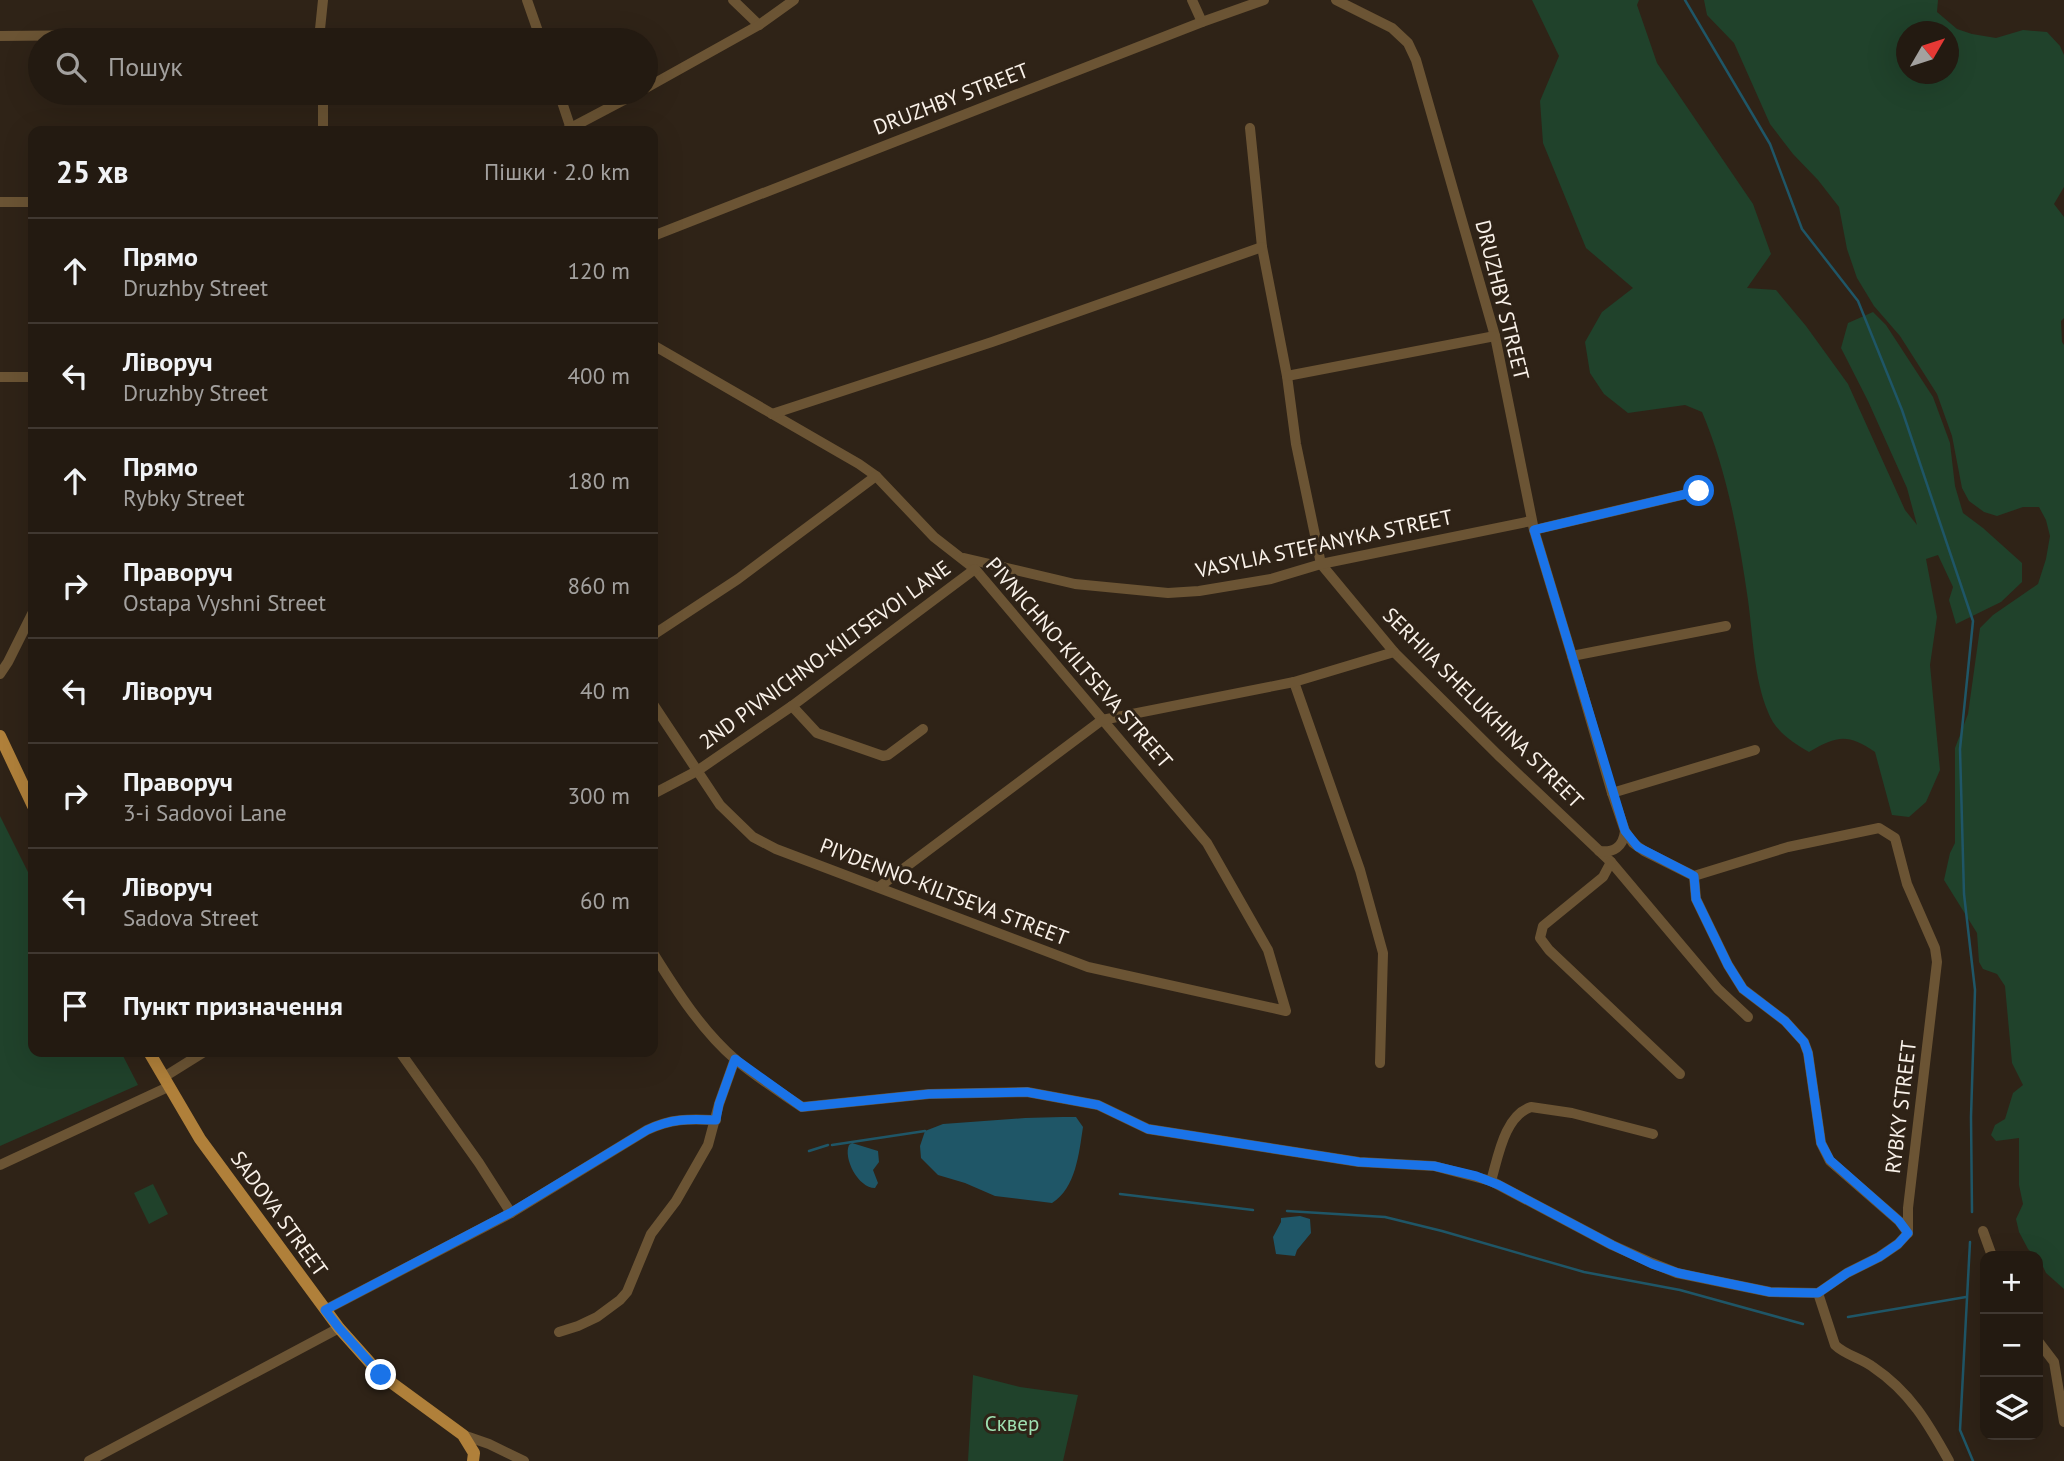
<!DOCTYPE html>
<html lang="uk">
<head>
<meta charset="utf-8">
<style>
  :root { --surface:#231a11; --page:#2b231a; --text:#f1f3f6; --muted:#a3a19f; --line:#403831 }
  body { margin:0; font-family:"PT Sans",sans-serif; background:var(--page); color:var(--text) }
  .controls { position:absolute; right:21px; bottom:21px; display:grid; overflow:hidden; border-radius:14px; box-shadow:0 7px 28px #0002 }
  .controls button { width:63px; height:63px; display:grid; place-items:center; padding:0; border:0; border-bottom:2px solid var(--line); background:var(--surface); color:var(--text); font:35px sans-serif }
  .compass { position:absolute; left:1896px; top:21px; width:63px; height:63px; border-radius:50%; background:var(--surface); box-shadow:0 7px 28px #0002; rotate:51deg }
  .stop { position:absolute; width:21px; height:21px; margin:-16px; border:5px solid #1a73e8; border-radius:50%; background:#fff }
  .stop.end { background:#1a73e8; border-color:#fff; box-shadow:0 2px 7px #0008 }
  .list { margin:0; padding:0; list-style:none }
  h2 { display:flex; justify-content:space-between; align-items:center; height:91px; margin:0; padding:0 28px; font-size:30px }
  h2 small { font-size:23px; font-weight:400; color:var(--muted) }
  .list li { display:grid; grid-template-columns:46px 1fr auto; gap:21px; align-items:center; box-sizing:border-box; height:105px; padding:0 28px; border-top:2px solid var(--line) }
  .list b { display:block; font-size:26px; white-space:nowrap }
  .list p { margin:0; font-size:23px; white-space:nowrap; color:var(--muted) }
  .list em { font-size:23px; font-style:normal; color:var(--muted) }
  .icon { flex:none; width:38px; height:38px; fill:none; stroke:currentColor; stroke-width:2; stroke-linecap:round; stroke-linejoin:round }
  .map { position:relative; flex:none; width:2064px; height:1461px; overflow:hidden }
  .search { position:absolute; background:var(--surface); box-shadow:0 7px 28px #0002; left:28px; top:28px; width:630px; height:77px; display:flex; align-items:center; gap:18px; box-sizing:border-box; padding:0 24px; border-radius:38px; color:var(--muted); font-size:26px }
  .panel { position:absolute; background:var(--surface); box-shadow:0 7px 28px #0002; left:28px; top:126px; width:630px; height:931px; border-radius:14px }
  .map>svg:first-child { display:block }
  .green { fill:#20422b; fill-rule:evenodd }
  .water { fill:#1f5667 }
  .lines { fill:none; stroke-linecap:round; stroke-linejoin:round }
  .stream { stroke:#1f5667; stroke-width:2.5 }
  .minor { stroke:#6b5434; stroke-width:10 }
  .major { stroke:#b0803a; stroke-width:12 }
  .route { stroke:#1a73e8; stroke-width:9 }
  .labels { text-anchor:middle; stroke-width:6; stroke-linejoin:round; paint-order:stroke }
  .street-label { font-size:21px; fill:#f9f1e9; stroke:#2f2317 }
  .park-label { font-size:21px; fill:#9edfb0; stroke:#2f2317 }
</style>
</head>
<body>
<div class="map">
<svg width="2064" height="1461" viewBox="0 0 2064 1461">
  <rect width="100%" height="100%" fill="#2f2317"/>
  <!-- green -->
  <g class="green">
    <path d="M1532,0H1639L1637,5L1657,63L1753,204L1771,254L1747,288L1776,290L1806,326L1848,384L1905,510L1917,525L1907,488L1868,401L1841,348L1848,323L1873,312L1886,325L1933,397L1950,443L1955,486L1963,513L1983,528L2022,563V582L2001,602L1956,624L1949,600L1953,587L1938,555L1926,559L1937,617L1930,665L1940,770L1926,802L1909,817L1892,815L1875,752C1847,733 1837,736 1809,752C1792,742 1775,731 1768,712C1754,678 1753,637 1748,600C1739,537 1727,471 1702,412L1685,405L1628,413L1604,394L1590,373L1585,342L1602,312L1633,288L1586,248L1543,143L1540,101L1559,56Z"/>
    <path d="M1704,0H1938L1937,12L1957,29L1972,34L1996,38L2023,30L2047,32L2060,46L2064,55V187L2054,204L2064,217V318L2061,321L2062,342L2064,345V1289L2046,1273L2038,1256H2035L2028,1249L2019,1232L2016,1219L2023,1204L2019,1185V1138L1996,1141L1991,1135L1995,1125L2005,1119L2013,1093L2023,1085L2012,1063L2005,986L1997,974L1983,969L1979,962L1977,933L1944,880L1950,853L1955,843V748L1968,714L1980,628L1993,615L2038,584L2046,559L2050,536L2046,520L2039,507H2023L1997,516L1984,512L1969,501L1962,488L1952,436L1937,394L1900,336L1874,306L1857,278L1847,249L1839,207L1818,180L1793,154L1770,124L1734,43L1707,15ZM1906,32H1948V74H1906Z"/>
    <polygon points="0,816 33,882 33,1052 121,1052 138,1085 0,1146"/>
    <polygon points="153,1184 168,1214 149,1224 134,1193"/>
    <polygon points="973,1375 1020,1387 1078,1395 1063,1461 968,1461"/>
  </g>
  <!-- water -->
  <g class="water">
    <path d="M1062,1117H1076L1083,1127C1079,1153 1076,1188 1052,1203L995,1196L965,1183L938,1175L921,1158L920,1146L925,1131L943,1124L1025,1118Z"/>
    <path d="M852,1143L878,1151L879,1162L873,1170L878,1183L875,1188C858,1188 843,1158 849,1145Z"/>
    <polygon points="1300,1216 1310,1219 1311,1233 1297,1250 1295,1256 1276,1254 1273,1237 1281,1222 1281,1218"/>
  </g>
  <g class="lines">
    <!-- stream -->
    <g class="stream">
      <polyline points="1685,0 1770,144 1802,229 1858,301 1902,410 1973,621 1960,749 1964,894 1975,990 1971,1117 1972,1212"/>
      <polyline points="832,1145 925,1131"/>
      <polyline points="809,1151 828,1145"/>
      <polyline points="1120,1194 1253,1210"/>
      <polyline points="1287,1211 1385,1217 1442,1231 1584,1272 1680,1290 1803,1324"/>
      <polyline points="1970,1242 1960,1430 1973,1461"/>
      <polyline points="1848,1317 1966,1297"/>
    </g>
    <!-- minor -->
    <g class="minor">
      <polyline points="527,0 541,40"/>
      <polyline points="733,0 759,25"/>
      <polyline points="1192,0 1202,22"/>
      <polyline points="1336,0 1392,28 1408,43 1416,60 1495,336 1534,530"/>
      <polyline points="0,36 318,33"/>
      <polyline points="319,39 323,0"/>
      <polyline points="646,88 759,25 794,0"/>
      <polyline points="323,93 323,131"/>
      <polyline points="559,93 571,129"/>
      <polyline points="1250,128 1262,247 1287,376 1296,444 1321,564 1394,652 1498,755 1611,862 1718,989 1748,1017"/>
      <polyline points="565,131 637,93"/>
      <polyline points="0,202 33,202"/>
      <polyline points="653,236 1202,22 1264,0"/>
      <polyline points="653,345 859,464 876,476 934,537 975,569 1207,843 1268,950 1286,1011 1088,967 776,849 753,837 720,805 653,704"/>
      <polyline points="1287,376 1495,336"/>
      <polyline points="0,377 33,377"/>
      <polyline points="772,414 992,342 1262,247"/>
      <polyline points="964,558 1075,584 1168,593 1199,591 1271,579 1321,564 1531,521"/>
      <polyline points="653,635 738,579 876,476"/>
      <polyline points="1572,656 1534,530 1699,491"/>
      <polyline points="0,674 8,662 33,612"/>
      <polyline points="1294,682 1360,870 1383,953 1380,1063"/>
      <polyline points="792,706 817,733 883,756 888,755 923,729"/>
      <polyline points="1755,750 1612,793 1625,831 1633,843 1644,851 1694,876 1788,847 1879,828 1895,838 1907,884 1935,948 1937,962 1908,1208 1908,1233"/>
      <polyline points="1612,793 1572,656 1726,626"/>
      <polyline points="653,794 697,771 792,706 975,569"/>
      <path d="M1599,851C1614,853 1623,847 1625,831"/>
      <polyline points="1611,862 1603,877 1543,926 1540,938 1549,950 1680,1074"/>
      <polyline points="1694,876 1696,899 1728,965 1743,989 1785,1021 1804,1042 1808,1053 1821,1143 1830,1161 1899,1221 1908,1233"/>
      <polyline points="879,887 1102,720 1294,682 1394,652"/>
      <path d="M653,953C676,990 702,1031 736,1060C756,1077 780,1092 802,1107L929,1094L1027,1092L1098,1105L1148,1129L1359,1162L1434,1166L1491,1181"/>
      <polyline points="400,1052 479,1163 511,1213"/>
      <polyline points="164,1077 204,1052"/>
      <path d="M1653,1134L1572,1113L1531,1107C1504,1116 1498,1158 1491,1181L1612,1245L1652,1263L1677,1273L1770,1292L1818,1293L1847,1273L1879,1257L1898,1244L1908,1233"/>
      <polyline points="0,1165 168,1087"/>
      <polyline points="1983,1231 1992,1256"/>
      <path d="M1818,1293L1835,1345C1845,1355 1861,1358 1873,1367C1910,1392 1928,1423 1949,1461"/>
      <path d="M325,1310L511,1213L647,1130C672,1118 689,1119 716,1120"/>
      <polyline points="559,1332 578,1326 597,1317 620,1300 627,1292 651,1234 676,1201 708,1145 719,1104 735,1059"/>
      <polyline points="2038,1341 2054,1362 2064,1422"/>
      <polyline points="463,1435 489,1444 524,1461"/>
      <polyline points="89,1461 339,1328"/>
    </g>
    <!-- major -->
    <g class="major">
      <polyline points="0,736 33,806"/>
      <polyline points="149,1052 200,1139 339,1328 381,1375 463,1435 474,1453 473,1461"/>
    </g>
  </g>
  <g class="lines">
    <!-- route -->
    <path class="route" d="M381,1375L339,1328L325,1310L510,1213L647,1130C672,1118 689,1119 716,1120L719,1104L735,1059L802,1107L929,1094L1027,1092L1098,1105L1148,1129L1359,1162L1434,1166L1476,1176L1499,1185L1612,1245L1652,1264L1678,1273L1770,1292L1818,1293L1847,1273L1879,1257L1898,1244L1908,1233L1899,1221L1830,1160L1821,1143L1808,1053L1804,1042L1785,1021L1743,989L1728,965L1696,899L1694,876L1638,847L1625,831L1534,530L1699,491"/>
  </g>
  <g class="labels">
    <!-- street labels -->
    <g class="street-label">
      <text transform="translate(951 99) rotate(-21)" y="7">DRUZHBY STREET</text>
      <text transform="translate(1502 300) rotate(76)" y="7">DRUZHBY STREET</text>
      <text transform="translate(1324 544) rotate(-12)" y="7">VASYLIA STEFANYKA STREET</text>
      <text transform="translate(825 655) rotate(-36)" y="7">2ND PIVNICHNO-KILTSEVOI LANE</text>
      <text transform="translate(1079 663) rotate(49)" y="7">PIVNICHNO-KILTSEVA STREET</text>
      <text transform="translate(1483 708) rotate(45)" y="7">SERHIIA SHELUKHINA STREET</text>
      <text transform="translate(944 892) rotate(21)" y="7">PIVDENNO-KILTSEVA STREET</text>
      <text transform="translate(1901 1107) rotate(-83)" y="7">RYBKY STREET</text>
      <text transform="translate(279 1214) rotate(54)" y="7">SADOVA STREET</text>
    </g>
    <!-- park labels -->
    <g class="park-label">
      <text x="1012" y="1431">Сквер</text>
    </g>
  </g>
</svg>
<div class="controls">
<button>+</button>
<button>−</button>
<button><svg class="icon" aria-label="layers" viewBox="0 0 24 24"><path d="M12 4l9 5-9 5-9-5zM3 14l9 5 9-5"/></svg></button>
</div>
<svg class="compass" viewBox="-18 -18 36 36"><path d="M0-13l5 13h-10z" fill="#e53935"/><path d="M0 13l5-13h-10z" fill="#a3a19f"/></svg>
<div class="stop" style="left:1699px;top:491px"></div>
<div class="stop end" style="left:381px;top:1375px"></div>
<div class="search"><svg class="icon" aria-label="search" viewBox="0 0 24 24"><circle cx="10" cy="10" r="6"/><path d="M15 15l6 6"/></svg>Пошук</div>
<section class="panel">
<h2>25 хв<small>Пішки · 2.0 km</small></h2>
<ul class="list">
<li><svg class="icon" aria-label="ahead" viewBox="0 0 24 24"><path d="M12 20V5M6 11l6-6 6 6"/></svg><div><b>Прямо</b><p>Druzhby Street</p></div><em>120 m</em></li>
<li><svg class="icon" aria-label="left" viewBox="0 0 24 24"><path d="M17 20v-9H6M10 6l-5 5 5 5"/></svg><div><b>Ліворуч</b><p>Druzhby Street</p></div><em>400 m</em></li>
<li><svg class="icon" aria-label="ahead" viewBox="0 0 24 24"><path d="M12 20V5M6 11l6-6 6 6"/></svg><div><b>Прямо</b><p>Rybky Street</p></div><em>180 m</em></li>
<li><svg class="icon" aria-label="right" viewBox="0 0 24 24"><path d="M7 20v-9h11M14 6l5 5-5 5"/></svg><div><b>Праворуч</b><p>Ostapa Vyshni Street</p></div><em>860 m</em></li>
<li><svg class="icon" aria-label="left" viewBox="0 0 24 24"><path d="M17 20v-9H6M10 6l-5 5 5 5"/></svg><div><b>Ліворуч</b></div><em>40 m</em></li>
<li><svg class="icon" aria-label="right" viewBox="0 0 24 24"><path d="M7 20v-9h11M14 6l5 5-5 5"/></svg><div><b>Праворуч</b><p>3-i Sadovoi Lane</p></div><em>300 m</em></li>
<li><svg class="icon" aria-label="left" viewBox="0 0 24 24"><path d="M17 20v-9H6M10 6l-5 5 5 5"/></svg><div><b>Ліворуч</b><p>Sadova Street</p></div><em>60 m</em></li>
<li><svg class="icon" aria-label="arrive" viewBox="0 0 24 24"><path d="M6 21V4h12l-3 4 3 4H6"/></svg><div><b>Пункт призначення</b></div></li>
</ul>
</section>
</div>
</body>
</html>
